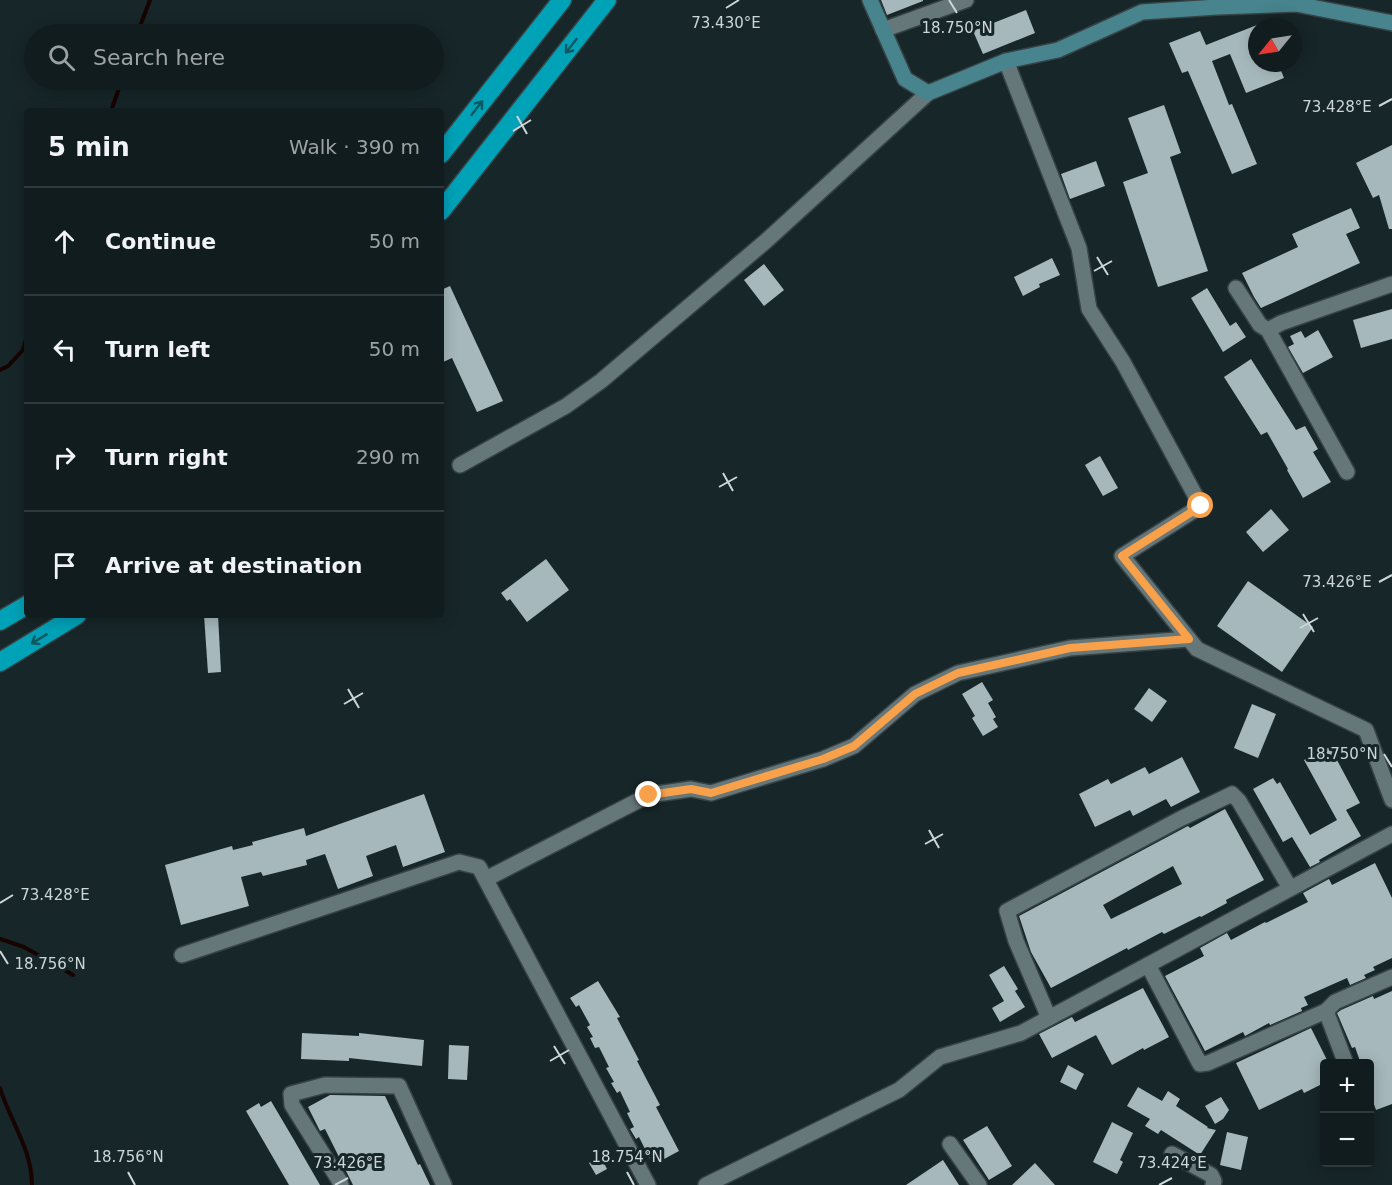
<!DOCTYPE html>
<html lang="en">
<head>
<meta charset="utf-8">
<style>
  :root { --surface:#111c1f; --page:#1e292c; --text:#f1f3f6; --muted:#9ca1a4; --line:#303a3d }
  body { margin:0; font-family:"DejaVu Sans",sans-serif; background:var(--page); color:var(--text) }
  .controls { position:absolute; right:18px; bottom:18px; display:grid; overflow:hidden; border-radius:6px; box-shadow:0 3px 15px #0003 }
  .controls button { width:54px; height:54px; display:grid; place-items:center; padding:0; border:0; border-bottom:2px solid var(--line); background:var(--surface); color:var(--text); font:30px sans-serif }
  .compass { position:absolute; left:1248px; top:18px; width:54px; height:54px; border-radius:50%; background:var(--surface); box-shadow:0 3px 15px #0003; rotate:240deg }
  .stop { position:absolute; width:18px; height:18px; margin:-14px; border:4px solid #f8a14a; border-radius:50%; background:#fff }
  .stop.end { background:#f8a14a; border-color:#fff; box-shadow:0 2px 6px #0008 }
  .list { margin:0; padding:0; list-style:none }
  h2 { display:flex; justify-content:space-between; align-items:center; height:78px; margin:0; padding:0 24px; font-size:26px }
  h2 small { font-size:20px; font-weight:400; color:var(--muted) }
  .list li { display:grid; grid-template-columns:39px 1fr auto; gap:18px; align-items:center; box-sizing:border-box; height:108px; padding:0 24px; border-top:2px solid var(--line) }
  .list b { display:block; font-size:22px; white-space:nowrap }
  .list em { font-size:20px; font-style:normal; color:var(--muted) }
  .icon { flex:none; width:33px; height:33px; fill:none; stroke:currentColor; stroke-width:2; stroke-linecap:round; stroke-linejoin:round }
  .map { position:relative; flex:none; width:1392px; height:1185px; overflow:hidden }
  .search { position:absolute; background:var(--surface); box-shadow:0 3px 15px #0003; left:24px; top:24px; width:420px; height:66px; display:flex; align-items:center; gap:15px; box-sizing:border-box; padding:0 21px; border-radius:33px; color:var(--muted); font-size:22px }
  .panel { position:absolute; background:var(--surface); box-shadow:0 3px 15px #0003; left:24px; top:108px; width:420px; height:510px; border-radius:6px }
  .map>svg:first-child { display:block }
  .lines { fill:none; stroke-linecap:round; stroke-linejoin:round }
  .stream { stroke:#170400; stroke-width:4 }
  .building { fill:#a6b8bc; fill-rule:evenodd }
  .street-casing { stroke:#374245; stroke-width:18 }
  .secondary-casing { stroke:#374245; stroke-width:18 }
  .highway-casing { stroke:#374245; stroke-width:21 }
  .street { stroke:#66777a; stroke-width:15 }
  .secondary { stroke:#47848d; stroke-width:15 }
  .highway { stroke:#00a2b8; stroke-width:18 }
  .oneway { stroke:#0e5862 }
  .route { stroke:#f8a14a; stroke-width:8 }
  .ticks { fill:none; stroke:#ccd5d7; stroke-width:2 }
  .ticks-label { font-size:15px; text-anchor:middle; fill:#ccd5d7; stroke:#172629; stroke-width:6; stroke-linejoin:round; paint-order:stroke }
</style>
</head>
<body>
<div class="map">
<svg width="1392" height="1185" viewBox="0 0 1392 1185">
  <rect width="100%" height="100%" fill="#172629"/>
  <g class="lines">
    <!-- stream -->
    <g class="stream">
      <polyline points="137,34 150,0"/>
      <polyline points="111,111 122,80"/>
      <polyline points="0,370 8,366 23,350 27,335"/>
      <polyline points="0,939 24,947 73,975"/>
      <path d="M0,1088C10,1121 32,1149 32,1185"/>
    </g>
  </g>
  <!-- building -->
  <g class="building">
    <polygon points="881,0 923,0 923,1 887,15"/>
    <polygon points="1026,10 1035,33 983,54 973,31"/>
    <polygon points="1257,25 1257,63 1278,63 1284,78 1246,93 1230,54 1212,61 1229,105 1232,104 1257,164 1232,174 1188,71 1182,73 1169,43 1200,31 1206,45"/>
    <polygon points="1164,105 1181,153 1170,157 1208,271 1158,287 1123,182 1148,173 1128,118"/>
    <polygon points="1392,145 1392,229 1389,229 1379,195 1373,198 1356,163"/>
    <polygon points="1096,161 1105,186 1070,199 1061,174"/>
    <polygon points="1351,208 1360,228 1346,234 1360,263 1261,308 1254,297 1242,273 1298,247 1292,234"/>
    <polygon points="1052,258 1060,275 1039,284 1040,287 1023,296 1014,277"/>
    <polygon points="764,264 784,290 764,306 744,280"/>
    <polygon points="450,286 503,401 477,412 452,358 441,363 441,290"/>
    <polygon points="1207,288 1230,326 1236,322 1246,337 1223,352 1191,298"/>
    <polygon points="1392,309 1392,339 1361,348 1353,320"/>
    <polygon points="1318,330 1333,357 1303,373 1288,347 1294,344 1290,336 1301,331 1305,338"/>
    <polygon points="1251,359 1296,430 1305,426 1318,449 1313,452 1331,482 1303,498 1287,470 1288,469 1267,432 1261,435 1224,377"/>
    <polygon points="1100,456 1118,488 1103,496 1085,465"/>
    <polygon points="1271,509 1289,530 1263,552 1246,532"/>
    <polygon points="546,559 569,590 527,622 510,599 507,601 501,593"/>
    <polygon points="1248,581 1313,627 1282,672 1217,626"/>
    <polygon points="204,615 218,615 221,672 208,673"/>
    <polygon points="982,682 993,700 988,703 996,717 993,719 998,727 983,736 972,718 975,716 962,694"/>
    <polygon points="1149,688 1167,701 1152,722 1134,709"/>
    <polygon points="1252,704 1276,714 1258,758 1234,748"/>
    <polygon points="1330,747 1360,803 1346,810 1361,836 1319,860 1320,862 1310,867 1292,837 1283,842 1253,789 1273,778 1277,784 1280,782 1310,835 1337,820 1304,760"/>
    <polygon points="1182,757 1200,792 1171,807 1166,799 1133,816 1130,810 1095,827 1079,794 1108,779 1111,784 1145,767 1149,774"/>
    <polygon points="424,794 445,852 403,867 396,845 366,856 373,876 338,889 325,854 306,860 307,865 263,876 261,872 241,877 249,906 181,925 165,865 232,846 233,850 253,845 252,842 304,828 306,836"/>
    <path d="M1225,809L1264,880L1226,900L1227,903L1201,917L1200,916L1164,934L1162,932L1128,950L1127,948L1051,988L1031,952L1019,916L1186,827L1188,826L1190,828ZM1173,866L1182,884L1111,919L1103,905Z"/>
    <polygon points="1375,863 1392,898 1392,958 1373,967 1375,970 1364,975 1366,978 1350,985 1347,978 1304,997 1308,1005 1301,1008 1302,1011 1270,1025 1269,1023 1245,1036 1243,1032 1205,1051 1165,976 1204,956 1200,948 1227,933 1231,940 1265,922 1266,923 1308,902 1303,893 1329,879 1332,885"/>
    <polygon points="1004,966 1018,989 1015,991 1025,1007 1000,1022 992,1008 1004,1001 989,975"/>
    <polygon points="598,981 620,1017 617,1018 639,1060 637,1061 660,1105 656,1107 679,1151 653,1165 639,1137 636,1139 630,1129 634,1127 627,1113 630,1112 620,1091 617,1093 611,1083 614,1082 606,1068 609,1067 599,1047 595,1048 590,1038 593,1037 587,1027 590,1025 579,1005 576,1007 570,998"/>
    <polygon points="1143,988 1169,1037 1144,1050 1143,1048 1112,1065 1096,1035 1052,1058 1039,1034 1072,1017 1075,1022"/>
    <polygon points="1392,991 1392,1104 1376,1110 1370,1093 1370,1064 1361,1064 1355,1047 1352,1048 1337,1013 1341,1010 1373,996 1374,999"/>
    <polygon points="1311,1028 1329,1064 1324,1064 1324,1083 1304,1093 1302,1089 1259,1110 1236,1063"/>
    <polygon points="302,1033 359,1036 359,1033 424,1040 422,1066 349,1058 349,1061 301,1059"/>
    <polygon points="449,1045 469,1046 467,1080 448,1079"/>
    <polygon points="1068,1065 1084,1074 1076,1090 1060,1082"/>
    <polygon points="1138,1087 1162,1101 1168,1091 1180,1099 1176,1106 1208,1127 1207,1128 1216,1130 1200,1155 1161,1130 1158,1134 1145,1126 1150,1119 1127,1106"/>
    <polygon points="330,1095 385,1096 418,1165 420,1164 430,1185 353,1185 325,1129 320,1131 308,1107"/>
    <polygon points="1221,1097 1229,1110 1223,1119 1215,1124 1205,1106"/>
    <polygon points="271,1101 294,1140 320,1185 289,1185 246,1111 259,1103 261,1107"/>
    <polygon points="1112,1122 1133,1133 1120,1160 1123,1162 1117,1174 1093,1162"/>
    <polygon points="987,1126 1012,1166 989,1180 963,1140"/>
    <polygon points="1227,1132 1248,1137 1241,1170 1220,1165"/>
    <polygon points="601,1157 607,1169 596,1175 589,1163"/>
    <polygon points="943,1160 959,1185 906,1185"/>
    <polygon points="1035,1163 1055,1185 1012,1185"/>
  </g>
  <g class="lines">
    <defs>
      <g id="street">
        <polyline points="883,30 966,0"/>
        <polyline points="1006,61 1079,248 1089,309 1123,362 1201,506 1122,556 1197,649 1366,730 1392,800"/>
        <polyline points="1236,288 1260,325 1268,330 1347,472"/>
        <polyline points="1268,330 1281,323 1392,284"/>
        <polyline points="460,465 566,406 601,381 766,241 928,93"/>
        <polyline points="486,879 649,795 691,789 711,793 823,759 854,746 915,694 958,673 1070,648 1189,639"/>
        <polyline points="182,955 459,862 479,867 648,1185"/>
        <polyline points="1148,965 1200,1064 1208,1063 1326,1011 1335,1002 1392,977"/>
        <polyline points="1326,1011 1346,1064"/>
        <polyline points="1049,1018 1016,941 1007,911 1182,818 1232,794 1239,801 1290,888"/>
        <polyline points="950,1144 979,1185"/>
        <polyline points="1172,1154 1211,1175 1214,1181 1213,1185"/>
        <polyline points="341,1185 339,1180 292,1105 291,1094 325,1085 399,1086 444,1185"/>
        <polyline points="706,1185 899,1090 940,1057 1021,1033 1392,834"/>
      </g>
      <polyline id="secondary" points="870,0 905,79 928,93 1006,61 1058,50 1142,12 1217,7 1296,4 1392,23"/>
      <g id="highway">
        <polyline points="441,154 562,0"/>
        <polyline points="441,211 607,0"/>
        <polyline points="0,621 27,605"/>
        <polyline points="0,662 77,615"/>
      </g>
    </defs>
    <!-- street casing -->
    <use href="#street" class="street-casing"/>
    <!-- secondary casing -->
    <use href="#secondary" class="secondary-casing"/>
    <!-- highway casing -->
    <use href="#highway" class="highway-casing"/>
    <!-- street -->
    <use href="#street" class="street"/>
    <!-- secondary -->
    <use href="#secondary" class="secondary"/>
    <!-- highway -->
    <use href="#highway" class="highway"/>
  </g>
  <!-- one-way arrows -->
  <defs><path id="oneway-shaft" d="M-6 0H5M1.5-3L5.5 0L1.5 3" fill="none" stroke-width="1.6" stroke-linecap="round" stroke-linejoin="round" transform="scale(1.5)"/></defs>
  <g class="oneway">
    <use href="#oneway-shaft" transform="translate(571 46) rotate(128)"/>
    <use href="#oneway-shaft" transform="translate(477 108) rotate(-52)"/>
    <use href="#oneway-shaft" transform="translate(39 639) rotate(149)"/>
  </g>
  <g class="lines">
    <!-- route -->
    <polyline class="route" points="649,795 691,789 711,793 823,759 854,746 915,694 958,673 1070,648 1189,639 1122,556 1201,506"/>
  </g>
  <!-- ticks -->
  <path class="ticks" d="M949,0L957,13M726,8L739,0M1379,106L1392,99M517,116L527,134M513,131L531,120M1097,257L1108,275M1094,271L1112,261M723,473L733,491M719,487L737,477M1379,582L1392,575M1303,614L1314,632M1300,628L1318,618M348,689L359,708M344,704L363,693M1384,754L1392,767M929,830L939,848M925,844L943,834M0,903L13,895M0,951L8,964M554,1046L565,1064M550,1061L569,1050M128,1172L135,1185M627,1172L634,1185M335,1185L348,1178M1159,1185L1172,1178"/>
  <g class="ticks-label">
    <text x="726" y="28">73.430°E</text>
    <text x="957" y="33">18.750°N</text>
    <text x="1337" y="112">73.428°E</text>
    <text x="1337" y="587">73.426°E</text>
    <text x="1342" y="759">18.750°N</text>
    <text x="55" y="900">73.428°E</text>
    <text x="50" y="969">18.756°N</text>
    <text x="128" y="1162">18.756°N</text>
    <text x="627" y="1162">18.754°N</text>
    <text x="348" y="1168">73.426°E</text>
    <text x="1172" y="1168">73.424°E</text>
  </g>
</svg>
<div class="controls">
<button>+</button>
<button>−</button>
</div>
<svg class="compass" viewBox="-18 -18 36 36"><path d="M0-13l5 13h-10z" fill="#e53935"/><path d="M0 13l5-13h-10z" fill="#9ca1a4"/></svg>
<div class="stop" style="left:1201px;top:506px"></div>
<div class="stop end" style="left:649px;top:795px"></div>
<div class="search"><svg class="icon" aria-label="search" viewBox="0 0 24 24"><circle cx="10" cy="10" r="6"/><path d="M15 15l6 6"/></svg>Search here</div>
<section class="panel">
<h2>5 min<small>Walk · 390 m</small></h2>
<ul class="list">
<li><svg class="icon" aria-label="ahead" viewBox="0 0 24 24"><path d="M12 20V5M6 11l6-6 6 6"/></svg><div><b>Continue</b></div><em>50 m</em></li>
<li><svg class="icon" aria-label="left" viewBox="0 0 24 24"><path d="M17 20v-9H6M10 6l-5 5 5 5"/></svg><div><b>Turn left</b></div><em>50 m</em></li>
<li><svg class="icon" aria-label="right" viewBox="0 0 24 24"><path d="M7 20v-9h11M14 6l5 5-5 5"/></svg><div><b>Turn right</b></div><em>290 m</em></li>
<li><svg class="icon" aria-label="arrive" viewBox="0 0 24 24"><path d="M6 21V4h12l-3 4 3 4H6"/></svg><div><b>Arrive at destination</b></div></li>
</ul>
</section>
</div>
</body>
</html>
